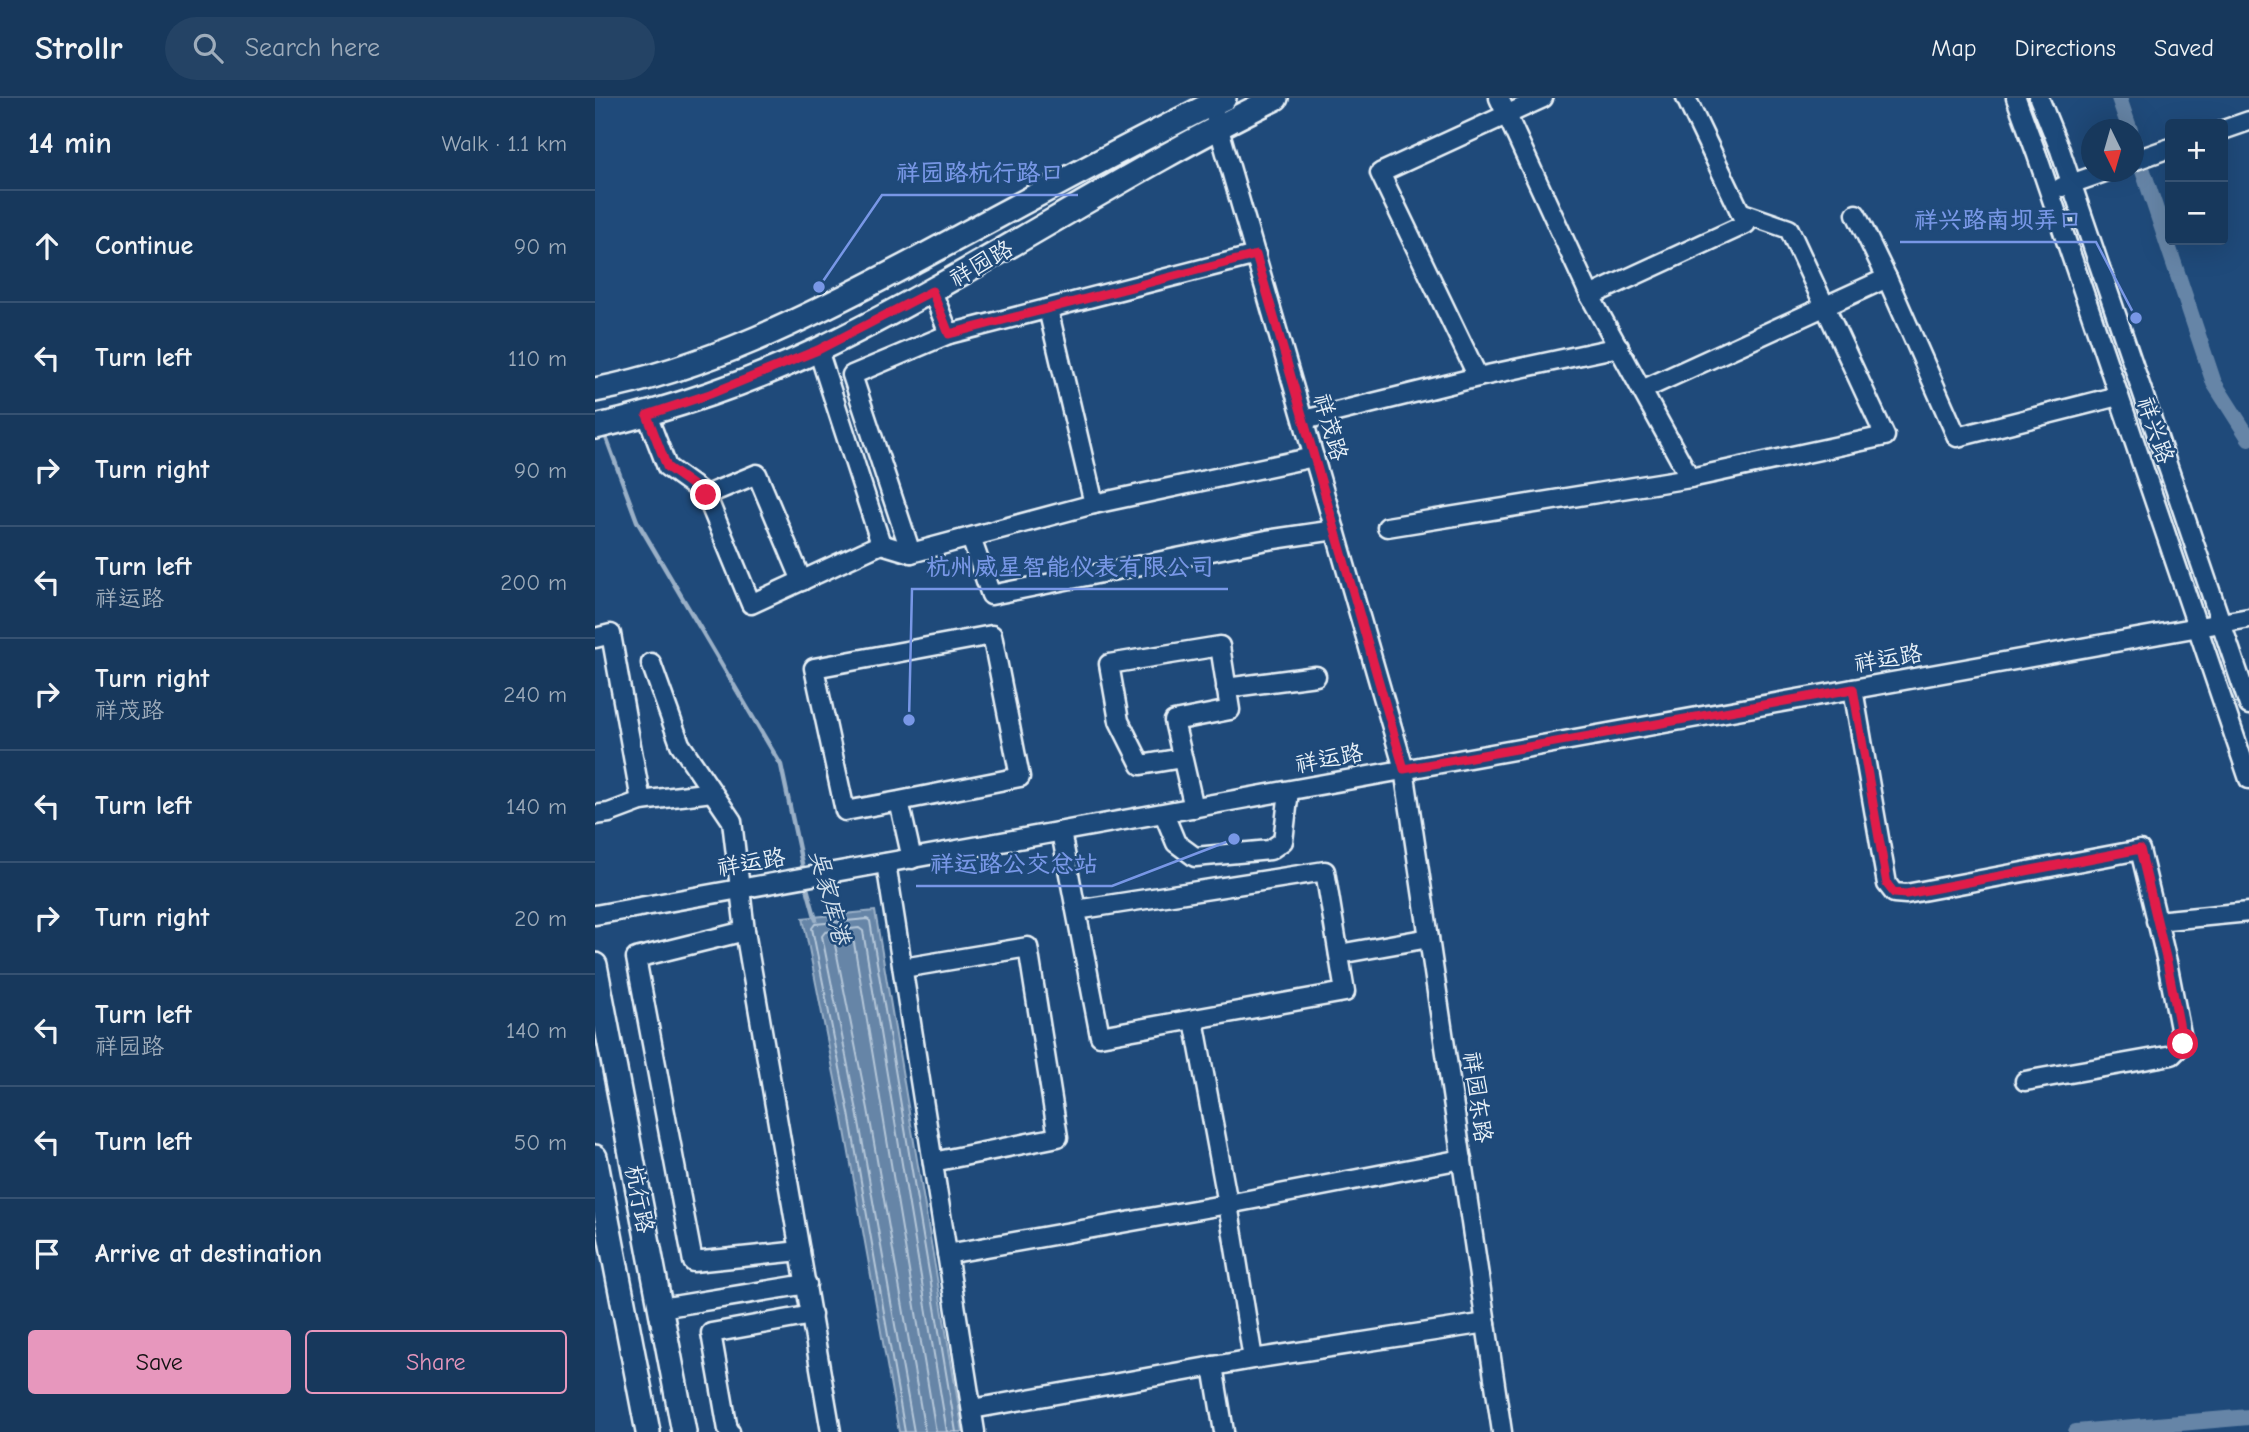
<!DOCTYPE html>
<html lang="en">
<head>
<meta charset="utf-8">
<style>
  :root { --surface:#17385c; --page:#244365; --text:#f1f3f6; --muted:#9eacbb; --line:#365272; --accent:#e797bd }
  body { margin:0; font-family:"Comic Neue","LXGW WenKai TC",sans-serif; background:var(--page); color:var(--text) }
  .controls { position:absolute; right:21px; top:21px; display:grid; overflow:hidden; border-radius:7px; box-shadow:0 7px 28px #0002 }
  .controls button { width:63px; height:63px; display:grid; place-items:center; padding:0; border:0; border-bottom:2px solid var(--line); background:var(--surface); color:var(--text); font:35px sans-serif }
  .compass { position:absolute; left:1486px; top:21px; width:63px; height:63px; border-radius:50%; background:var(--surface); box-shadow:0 7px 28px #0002; rotate:175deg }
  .stop { position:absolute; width:21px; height:21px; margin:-16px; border:5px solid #e11d48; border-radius:50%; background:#fff }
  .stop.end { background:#e11d48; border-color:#fff; box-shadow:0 2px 7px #0008 }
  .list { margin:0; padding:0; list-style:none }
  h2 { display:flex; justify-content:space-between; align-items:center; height:91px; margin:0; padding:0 28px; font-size:30px }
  h2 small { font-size:23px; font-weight:400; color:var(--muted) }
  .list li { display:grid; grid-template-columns:46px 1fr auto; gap:21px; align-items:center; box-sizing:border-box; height:112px; padding:0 28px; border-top:2px solid var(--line) }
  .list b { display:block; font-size:26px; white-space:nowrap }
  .list p { margin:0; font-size:23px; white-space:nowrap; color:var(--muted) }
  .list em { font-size:23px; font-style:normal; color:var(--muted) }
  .actions { display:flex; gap:14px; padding:21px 28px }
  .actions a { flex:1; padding:16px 0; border:2px solid var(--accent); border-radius:7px; text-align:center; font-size:24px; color:var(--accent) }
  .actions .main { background:var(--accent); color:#111 }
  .icon { flex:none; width:38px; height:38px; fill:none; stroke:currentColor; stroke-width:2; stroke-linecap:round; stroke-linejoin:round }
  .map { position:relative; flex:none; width:1654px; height:1334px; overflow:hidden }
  header { display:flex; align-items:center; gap:42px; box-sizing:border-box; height:98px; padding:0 35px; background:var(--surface); border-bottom:2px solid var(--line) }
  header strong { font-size:33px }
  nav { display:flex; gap:38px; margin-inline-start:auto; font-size:24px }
  .search { width:490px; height:63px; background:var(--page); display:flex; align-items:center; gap:18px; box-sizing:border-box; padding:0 24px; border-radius:38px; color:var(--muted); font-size:26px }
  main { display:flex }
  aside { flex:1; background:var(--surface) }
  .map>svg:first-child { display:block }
  .water { fill:#6685a7; stroke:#9ab0c7; stroke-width:2 }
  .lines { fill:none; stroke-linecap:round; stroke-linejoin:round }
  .shore { stroke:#b4c6d8; stroke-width:2 }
  .stream { stroke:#9ab0c7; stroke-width:4.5 }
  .canal { stroke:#6685a7; stroke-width:16 }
  .minor-casing { stroke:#e8f1f8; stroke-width:23 }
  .major-casing { stroke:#e8f1f8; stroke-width:28 }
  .minor { stroke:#1f4a7a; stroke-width:18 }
  .major { stroke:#1f4a7a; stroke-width:23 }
  .route { stroke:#e11d48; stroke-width:9 }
  .labels { text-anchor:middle; stroke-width:5; stroke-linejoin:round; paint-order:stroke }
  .street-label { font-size:23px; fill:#e8f1f8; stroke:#1f4a7a }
  .water-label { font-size:24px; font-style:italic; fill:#d4e1ec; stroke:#1f4a7a }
  .leader { fill:none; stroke:#7897e6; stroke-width:2.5 }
  .callout-dot { fill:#7897e6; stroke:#1f4a7a; stroke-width:2.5 }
  .callout-label { font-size:24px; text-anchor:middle; font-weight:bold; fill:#7897e6; stroke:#1f4a7a; stroke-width:5; stroke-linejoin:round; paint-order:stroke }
</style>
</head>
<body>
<header>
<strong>Strollr</strong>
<div class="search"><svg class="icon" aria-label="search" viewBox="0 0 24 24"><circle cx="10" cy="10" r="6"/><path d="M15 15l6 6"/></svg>Search here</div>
<nav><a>Map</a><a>Directions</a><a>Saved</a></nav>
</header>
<main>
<aside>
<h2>14 min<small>Walk · 1.1 km</small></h2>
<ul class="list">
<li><svg class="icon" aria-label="ahead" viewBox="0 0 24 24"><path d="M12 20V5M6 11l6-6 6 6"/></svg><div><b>Continue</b></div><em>90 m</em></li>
<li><svg class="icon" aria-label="left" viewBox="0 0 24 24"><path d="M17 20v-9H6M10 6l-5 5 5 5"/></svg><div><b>Turn left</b></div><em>110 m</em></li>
<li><svg class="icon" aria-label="right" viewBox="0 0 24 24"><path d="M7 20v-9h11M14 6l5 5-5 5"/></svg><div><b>Turn right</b></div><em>90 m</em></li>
<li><svg class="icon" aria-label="left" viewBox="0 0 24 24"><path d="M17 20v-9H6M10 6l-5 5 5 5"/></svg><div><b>Turn left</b><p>祥运路</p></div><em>200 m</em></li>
<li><svg class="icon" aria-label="right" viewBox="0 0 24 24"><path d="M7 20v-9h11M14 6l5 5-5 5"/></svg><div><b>Turn right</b><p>祥茂路</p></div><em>240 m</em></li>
<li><svg class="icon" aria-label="left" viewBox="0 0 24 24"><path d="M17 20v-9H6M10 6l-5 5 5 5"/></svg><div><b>Turn left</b></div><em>140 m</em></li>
<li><svg class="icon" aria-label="right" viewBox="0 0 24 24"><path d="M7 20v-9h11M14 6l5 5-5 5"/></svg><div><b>Turn right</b></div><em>20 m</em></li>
<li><svg class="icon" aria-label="left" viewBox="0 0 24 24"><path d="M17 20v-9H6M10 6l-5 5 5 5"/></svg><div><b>Turn left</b><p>祥园路</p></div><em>140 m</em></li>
<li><svg class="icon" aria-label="left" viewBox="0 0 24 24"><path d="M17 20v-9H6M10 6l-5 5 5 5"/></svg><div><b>Turn left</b></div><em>50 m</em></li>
<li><svg class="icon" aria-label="arrive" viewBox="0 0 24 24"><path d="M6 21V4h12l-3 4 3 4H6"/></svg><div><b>Arrive at destination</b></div></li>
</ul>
<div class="actions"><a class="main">Save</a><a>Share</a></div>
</aside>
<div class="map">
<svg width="1654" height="1334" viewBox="0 0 1654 1334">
  <rect width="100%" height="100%" fill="#1f4a7a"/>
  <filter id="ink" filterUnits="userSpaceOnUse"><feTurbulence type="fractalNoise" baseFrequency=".0143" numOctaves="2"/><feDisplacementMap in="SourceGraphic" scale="14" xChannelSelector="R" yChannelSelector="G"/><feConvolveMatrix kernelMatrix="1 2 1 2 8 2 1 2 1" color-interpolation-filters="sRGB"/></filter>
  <g filter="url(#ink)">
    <!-- water -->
    <polygon class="water" points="280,813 368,1334 304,1334 247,1016 208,820"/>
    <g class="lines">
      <!-- shore -->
      <g class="shore">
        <polyline points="310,1334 254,1015 217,830 220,826 272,821 275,823 361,1334"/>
        <polyline points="319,1334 262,1013 227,838 230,834 264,830 268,833 352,1334"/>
        <polyline points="330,1334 273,1011 240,847 243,843 256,842 259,845 341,1334"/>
      </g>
      <!-- stream -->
      <g class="stream">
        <polyline points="9,334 42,423 186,667 209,775"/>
        <polyline points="210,783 221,822"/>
      </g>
      <!-- canal -->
      <g class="canal">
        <polyline points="1524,0 1535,32"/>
        <polyline points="1538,43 1619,285 1654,340"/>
        <polyline points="1481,1334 1654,1319"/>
      </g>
      <defs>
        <g id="minor">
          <polyline points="904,0 995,198 1095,380"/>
          <polyline points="1421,0 1442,57 1654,681"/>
          <polyline points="1444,0 1465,52 1654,607"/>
          <polyline points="620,17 809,671 907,1334"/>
          <polyline points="1628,32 1654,23"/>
          <polyline points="1538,63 1575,50"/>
          <polyline points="1467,89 1510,74"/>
          <polyline points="1261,116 1292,180 1362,339 1523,298"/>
          <polyline points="337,193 354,236 661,157"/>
          <polyline points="995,198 1151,126 1091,0"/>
          <polyline points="453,211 499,406"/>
          <polyline points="883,279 785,75 948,0"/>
          <polyline points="1047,292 1292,180"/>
          <polyline points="52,317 72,369 111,397 156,506 286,446 223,252"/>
          <polyline points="709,322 883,279 1024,249"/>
          <polyline points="111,397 162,376 207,483"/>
          <polyline points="792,429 1095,380 1290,338 1194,131 1145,114"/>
          <polyline points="376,440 396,497 672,442 740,432"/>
          <polyline points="286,446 316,455 499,406 719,359"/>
          <polyline points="316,455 257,277 354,236"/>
          <polyline points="0,540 16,536 46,703"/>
          <polyline points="56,565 85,646 137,723 150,833 236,1334"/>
          <polyline points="631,590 721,578"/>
          <polyline points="1258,591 1292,786 1299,795 1311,796 1545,752 1572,864 1588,946 1577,957 1430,983"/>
          <polyline points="587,660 546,667 524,623 514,566 625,548 635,612 579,623 599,710"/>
          <polyline points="304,703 250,713 219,570 397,537 425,679 304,703 317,761"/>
          <polyline points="569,716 581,745 600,759 675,752 688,743 694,693"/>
          <polyline points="0,717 14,715 46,703 117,694"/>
          <polyline points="466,734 505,938 750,894 730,773 481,812"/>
          <polyline points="291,765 380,1334"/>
          <polyline points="0,817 1654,520"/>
          <polyline points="1561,823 1654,814"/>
          <polyline points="150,833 41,860 98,1164 205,1153"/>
          <polyline points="744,856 834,840"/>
          <polyline points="308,870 433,849 463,1039 338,1064"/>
          <polyline points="599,922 633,1106 867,1061"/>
          <polyline points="352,1156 633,1106 658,1261"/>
          <polyline points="66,1210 212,1186"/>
          <polyline points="618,1268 629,1334"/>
          <polyline points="377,1311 658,1261 891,1225"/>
          <polyline points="135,1334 133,1332 116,1235 217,1217"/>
        </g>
        <g id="major">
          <path d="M0,292C111,271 215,218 314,166C419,110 522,52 629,0"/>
          <path d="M0,329C75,312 156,284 225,251C381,175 525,76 681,0"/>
          <polyline points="0,867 89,1334"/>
          <polyline points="0,1059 53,1334"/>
        </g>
      </defs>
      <!-- minor casing -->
      <use href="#minor" class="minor-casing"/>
      <!-- major casing -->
      <use href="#major" class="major-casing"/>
      <!-- minor -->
      <use href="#minor" class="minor"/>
      <!-- major -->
      <use href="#major" class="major"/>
    </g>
  </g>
  <g class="lines" filter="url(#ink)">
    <!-- route -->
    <polyline class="route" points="111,397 72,369 52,317 115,296 223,252 337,193 354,236 661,157 809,671 1258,591 1292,786 1299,795 1311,796 1545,751 1572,864 1588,946"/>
  </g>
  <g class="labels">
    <!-- street labels -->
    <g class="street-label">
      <text transform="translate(386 165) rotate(-30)" y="8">祥园路</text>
      <text transform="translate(736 329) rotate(74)" y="8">祥茂路</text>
      <text transform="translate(1561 332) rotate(71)" y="8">祥兴路</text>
      <text transform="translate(1293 560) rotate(-10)" y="8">祥运路</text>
      <text transform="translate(734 660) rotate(-11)" y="8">祥运路</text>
      <text transform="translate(156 764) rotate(-10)" y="8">祥运路</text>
      <text transform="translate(883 999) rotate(82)" y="8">祥园东路</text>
      <text transform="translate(45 1101) rotate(79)" y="8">杭行路</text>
    </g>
    <!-- water labels -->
    <g class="water-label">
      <text transform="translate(235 799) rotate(75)" y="8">吴家库港</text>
    </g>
  </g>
  <!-- callouts -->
  <path class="leader" d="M224 189L287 97H483M1541 220L1501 144H1305M314 622L317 491H633M639 741L517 788H321"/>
  <g class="callout-dot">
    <circle cx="224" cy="189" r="7"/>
    <circle cx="1541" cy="220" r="7"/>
    <circle cx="314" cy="622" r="7"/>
    <circle cx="639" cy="741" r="7"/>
  </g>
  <g class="callout-label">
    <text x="385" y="83">祥园路杭行路口</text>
    <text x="1403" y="130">祥兴路南坝弄口</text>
    <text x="475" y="477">杭州威星智能仪表有限公司</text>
    <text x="419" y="774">祥运路公交总站</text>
  </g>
</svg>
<div class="controls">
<button>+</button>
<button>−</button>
</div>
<svg class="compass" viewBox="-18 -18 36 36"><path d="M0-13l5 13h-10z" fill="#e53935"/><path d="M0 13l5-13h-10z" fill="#9eacbb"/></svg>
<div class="stop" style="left:1588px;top:946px"></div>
<div class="stop end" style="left:111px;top:397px"></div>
</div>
</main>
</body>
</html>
